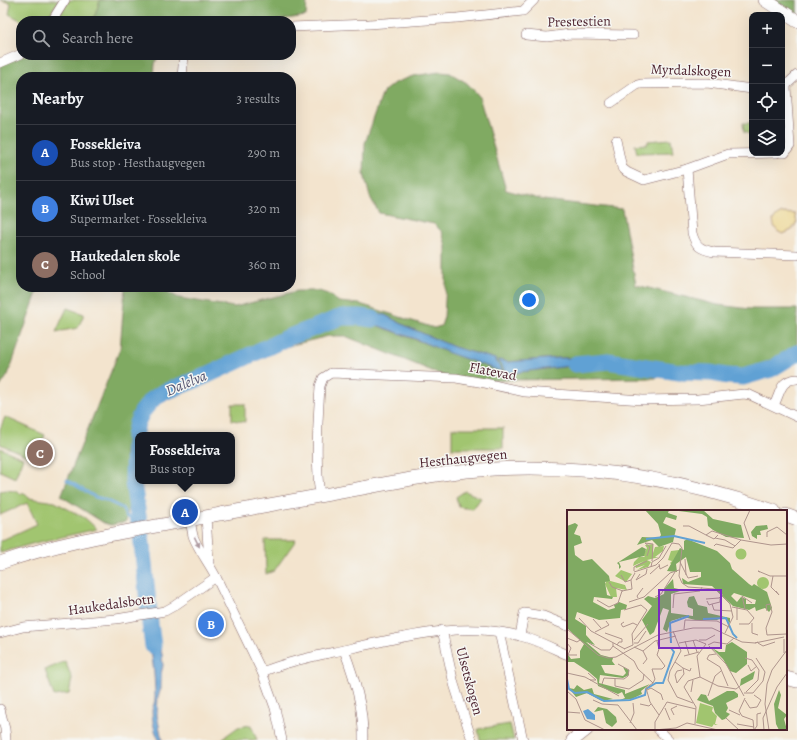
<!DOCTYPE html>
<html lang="en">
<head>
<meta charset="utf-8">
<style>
  :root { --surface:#171b24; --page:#20242c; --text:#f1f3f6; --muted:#9ea1a6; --line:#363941; --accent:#b45309 }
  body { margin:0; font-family:Alegreya,serif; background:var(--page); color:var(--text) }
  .controls { position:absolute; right:12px; top:12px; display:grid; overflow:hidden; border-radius:8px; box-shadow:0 4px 16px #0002 }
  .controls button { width:36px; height:36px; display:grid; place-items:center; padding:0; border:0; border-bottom:1px solid var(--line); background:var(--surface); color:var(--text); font:20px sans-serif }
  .you { position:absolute; left:529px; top:300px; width:14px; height:14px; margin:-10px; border:3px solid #fff; border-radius:50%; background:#1a73e8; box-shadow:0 0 0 6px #1a73e833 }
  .badge { display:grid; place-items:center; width:26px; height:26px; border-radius:50%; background:var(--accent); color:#fff; font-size:13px; font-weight:700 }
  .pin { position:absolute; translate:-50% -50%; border:2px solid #fff; box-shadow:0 1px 4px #0006 }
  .popup { position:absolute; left:135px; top:432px; width:100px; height:52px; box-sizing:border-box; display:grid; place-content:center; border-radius:8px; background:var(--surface); filter:drop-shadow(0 1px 3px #0005); font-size:13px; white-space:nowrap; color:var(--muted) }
  .popup b { font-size:15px; color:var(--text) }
  .popup::after { content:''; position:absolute; left:50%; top:100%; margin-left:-8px; border:8px solid transparent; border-top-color:var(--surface) }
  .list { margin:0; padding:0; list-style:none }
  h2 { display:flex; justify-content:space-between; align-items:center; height:52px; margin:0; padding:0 16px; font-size:17px }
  h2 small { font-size:13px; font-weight:400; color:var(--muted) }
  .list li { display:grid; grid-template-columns:26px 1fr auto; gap:12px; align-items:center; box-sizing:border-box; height:56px; padding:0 16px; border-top:1px solid var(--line) }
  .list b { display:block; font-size:15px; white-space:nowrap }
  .list p { margin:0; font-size:13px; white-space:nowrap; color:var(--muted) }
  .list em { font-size:13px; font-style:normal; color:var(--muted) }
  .icon { flex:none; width:22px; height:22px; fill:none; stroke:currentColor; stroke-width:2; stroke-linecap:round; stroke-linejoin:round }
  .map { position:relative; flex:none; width:797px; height:740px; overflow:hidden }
  .search { position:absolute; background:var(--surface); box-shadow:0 4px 16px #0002; left:16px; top:16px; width:280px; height:44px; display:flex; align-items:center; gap:10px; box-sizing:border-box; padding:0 14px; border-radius:16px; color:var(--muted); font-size:15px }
  .panel { position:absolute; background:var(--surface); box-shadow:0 4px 16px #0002; left:16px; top:72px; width:280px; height:220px; border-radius:16px }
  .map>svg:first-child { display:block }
  .green { fill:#a1c56f; stroke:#76724d }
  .forest { fill:#80aa62; stroke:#656446; fill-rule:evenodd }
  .sand { fill:#eeda9e; stroke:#9c7c64 }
  .water { fill:#61a1d4; stroke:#566080 }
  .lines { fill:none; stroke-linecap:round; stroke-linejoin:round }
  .stream { stroke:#61a1d4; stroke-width:3 }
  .river { stroke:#61a1d4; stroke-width:17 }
  .street-casing { stroke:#856464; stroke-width:10 }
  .secondary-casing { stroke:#856464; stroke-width:14 }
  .street { stroke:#fff; stroke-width:9 }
  .secondary { stroke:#fff; stroke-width:13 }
  .oneway { fill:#ae9aa0 }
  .labels { text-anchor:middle; stroke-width:3; stroke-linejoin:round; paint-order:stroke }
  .street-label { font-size:14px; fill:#4a1f2b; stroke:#f6f6f2 }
  .water-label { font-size:15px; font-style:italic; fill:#53536f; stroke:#f6f6f2 }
  .inset-river { fill:none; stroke:#61a1d4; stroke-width:2 }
  .inset-road { fill:none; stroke:#af958d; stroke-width:1 }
  .view { fill:#7b2cbf; fill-opacity:0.15; stroke:#7b2cbf; stroke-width:2 }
  .inset-edge { fill:none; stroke:#4a1f2b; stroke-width:2 }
</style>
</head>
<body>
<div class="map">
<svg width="797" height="740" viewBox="0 0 797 740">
  <rect width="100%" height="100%" fill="#f6f6f2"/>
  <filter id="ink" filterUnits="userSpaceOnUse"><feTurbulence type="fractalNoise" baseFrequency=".025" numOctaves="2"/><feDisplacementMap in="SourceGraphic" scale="8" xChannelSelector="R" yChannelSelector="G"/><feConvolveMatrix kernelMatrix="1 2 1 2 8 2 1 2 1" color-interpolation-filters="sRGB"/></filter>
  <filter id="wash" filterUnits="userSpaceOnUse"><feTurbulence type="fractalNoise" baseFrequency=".012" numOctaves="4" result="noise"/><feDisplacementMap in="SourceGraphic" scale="16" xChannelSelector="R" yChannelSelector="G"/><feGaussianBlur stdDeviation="0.9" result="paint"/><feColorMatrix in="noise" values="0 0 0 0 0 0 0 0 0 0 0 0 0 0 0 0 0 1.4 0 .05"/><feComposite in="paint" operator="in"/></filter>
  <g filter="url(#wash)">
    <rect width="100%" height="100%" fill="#f3e4ce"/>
    <!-- green -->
    <g class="green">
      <polygon points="0,0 59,0 46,21 22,21 9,14 11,3"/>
      <polygon points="69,0 117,0 108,21 55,21"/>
      <polygon points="743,123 752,123 752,135 744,132"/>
      <polygon points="671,139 673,152 637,153 635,145 648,144 648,141"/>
      <polygon points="67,308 84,314 78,328 56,332"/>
      <polygon points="232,404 245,404 245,422 232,420"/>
      <polygon points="5,417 45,435 34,459 0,444 0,429"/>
      <rect x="452" y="428" width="51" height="20"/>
      <polygon points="0,448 23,458 15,478 0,471"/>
      <polygon points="5,490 15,491 21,494 23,492 29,498 55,502 68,509 85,518 97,529 35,543 0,553 0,541 37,524 27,503 0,515 0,491"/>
      <polygon points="465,491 481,498 473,509 459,507 456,497"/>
      <polygon points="265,540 296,540 274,571 266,574"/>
      <polygon points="65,661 72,678 69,694 54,696 45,670"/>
      <polygon points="510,724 514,740 480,740 478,729"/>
      <polygon points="251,725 257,740 224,740 223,738 238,727"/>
    </g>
    <!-- forest -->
    <g class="forest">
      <polygon points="100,0 307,0 306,16 273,21 93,21"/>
      <polygon points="774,0 797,0 797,22"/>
      <polygon points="21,55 158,55 155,64 154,77 21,77 21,287 39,287 8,375 0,387 0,64"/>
      <path d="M440,72L450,73L467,83L479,96L506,190L543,200L622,209L636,285L718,305L750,309H797V347L742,374L661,365L656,378L508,380L462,383L345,336H329L292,345L234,366L167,387L152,395L137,412L130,426L125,453L129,505L126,522L111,525L104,523L61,496L120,349L125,287H161L162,289L179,298L234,307L297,291H319L328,294L339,302L360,304L434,328L441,326L444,317L446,283V246L442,232L434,224L379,213L370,197L364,174L365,143L383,92L394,83L413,76ZM385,315L408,327L454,347L495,359L494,369C451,354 408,336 365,321ZM558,358H588L596,363L511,373L498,360L508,362Z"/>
    </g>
    <!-- sand -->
    <path class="sand" d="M782,213L795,214L797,222L792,230L783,234C775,231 774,227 773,220L777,216Z"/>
    <!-- water -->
    <g class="water">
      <polygon points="351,312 385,315 408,327 454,347 495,359 503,372 449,353 413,338 365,321 349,321"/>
      <polygon points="558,358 588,358 597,363 511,373 506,373 498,360 508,362"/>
      <path d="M144,624H153L162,654L163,666L161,674V689L158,696L157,715L161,735L163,740H159C154,731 152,720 152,710C153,706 155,702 155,698C155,675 152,645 144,624Z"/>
    </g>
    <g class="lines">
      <!-- stream -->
      <polyline class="stream" points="67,480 95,497 103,499 122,508 126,516 131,519 138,520"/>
      <!-- river -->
      <g class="river">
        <polyline points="575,364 608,361 679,372 711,373 727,376 743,377 771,369 797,353"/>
        <polyline points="153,646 150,624 142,543 133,482 134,436 137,423 142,412 152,400 162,393 203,377 287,338 342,317 359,317 373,319"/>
      </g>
    </g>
  </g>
  <g filter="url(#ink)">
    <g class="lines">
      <defs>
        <g id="street">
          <polyline points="52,21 65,0"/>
          <polyline points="291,27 369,24 457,18 523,11 534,0"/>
          <polyline points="526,35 547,37 570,34 633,35"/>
          <polyline points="0,63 21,54"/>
          <polyline points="182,77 184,55"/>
          <polyline points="782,89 797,75"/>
          <polyline points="611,103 637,85 641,84 707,83 752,89"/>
          <path d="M616,140L622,168L627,172L644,180L687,169L692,233C696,247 700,249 714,252L797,255"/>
          <polyline points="782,153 785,153 790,146 786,87"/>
          <polyline points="687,169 728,154 777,153"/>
          <path d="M774,405C781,393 779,380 797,379"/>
          <path d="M320,496C315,460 318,422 320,386L323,378L331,373L456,378L485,383L525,392L643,400L698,399L744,394L750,395L797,417"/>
          <polyline points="206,517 209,562"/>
          <path d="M190,520C191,525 192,531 193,536C199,551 209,563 216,577L262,672L275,708L282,740"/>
          <polyline points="442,630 454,684 472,740"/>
          <polyline points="499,632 523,740"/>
          <polyline points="0,633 23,627 116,619 165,611 174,606 216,577"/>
          <polyline points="520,636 524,613 543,616 568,626"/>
          <path d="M344,650C355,679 364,709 363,740"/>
          <path d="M262,672C291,660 322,655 352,648C408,636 463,621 520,636C537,640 552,648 568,655"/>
          <polyline points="0,709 5,729 6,740"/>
          <polyline points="658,729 669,740"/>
        </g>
        <g id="secondary">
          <polyline points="765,0 797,21"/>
          <polyline points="786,515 797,519"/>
          <path d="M0,563C71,538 147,529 220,514C270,505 319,496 368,487C410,479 452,471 494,469C589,464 685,480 774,511"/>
          <polyline points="786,678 797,681"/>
          <polyline points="573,740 587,729"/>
        </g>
      </defs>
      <!-- street casing -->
      <use href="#street" class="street-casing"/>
      <!-- secondary casing -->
      <use href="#secondary" class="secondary-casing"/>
      <!-- street -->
      <use href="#street" class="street"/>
      <!-- secondary -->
      <use href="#secondary" class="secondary"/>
    </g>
    <!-- one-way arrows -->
    <defs><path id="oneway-solid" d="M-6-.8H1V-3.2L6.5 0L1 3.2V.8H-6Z"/></defs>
    <use class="oneway" href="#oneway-solid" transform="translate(197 542) rotate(64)"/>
  </g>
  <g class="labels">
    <!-- street labels -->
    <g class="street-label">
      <text transform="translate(579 21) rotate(-1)" y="5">Prestestien</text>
      <text transform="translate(691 70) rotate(2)" y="5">Myrdalskogen</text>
      <text transform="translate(493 371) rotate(11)" y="5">Flatevad</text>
      <text transform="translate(463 458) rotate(-6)" y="5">Hesthaugvegen</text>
      <text transform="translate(111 604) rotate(-8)" y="5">Haukedalsbotn</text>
      <text transform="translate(470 681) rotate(75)" y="5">Ulsetskogen</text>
    </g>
    <!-- water labels -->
    <g class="water-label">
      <text transform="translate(186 383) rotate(-23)" y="5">Dalelva</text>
    </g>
  </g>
  <!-- overview -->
  <g transform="translate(567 510)">
    <rect width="220" height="220" fill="#f3e4ce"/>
    <path d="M86,34V43L88,37L97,36L96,41L88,47H92L80,50L84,52L81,57L70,60L78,55L69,58L68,56L77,51L66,56L67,52L72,47H78L76,45L80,38L78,35ZM168.5 44a5.5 5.5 0 1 1 11 0a5.5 5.5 0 1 1-11 0ZM112,40L113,42L105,55L103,53L105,51L101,50L104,41ZM54,60L65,64L59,72L48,66ZM190 73a6 6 0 1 1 12 0a6 6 0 1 1-12 0ZM40,70L58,75L60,80L49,78L50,87H44L38,74ZM133,193L146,197L145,201L150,206L148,214L151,215H148L150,217L147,214L145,217L129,213Z" fill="#a1c56f"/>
    <path d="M78,0H102L101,3L110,6L109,10L99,7L96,13L109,19L106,32L92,37L85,30L70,35L75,27L92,28L94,25L91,14ZM104,0H136L146,9L174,15L177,28L159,27L146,20L141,16L140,7L135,4ZM8,13L11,15L7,24L13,26L15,33L7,36L8,45L16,51L25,49L42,66L43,71L38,72L40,85L46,87L45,89L27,87L26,92L41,100L48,98L47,95L52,92L60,95L59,99L54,100L53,108L32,110L10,102L8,109L19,116V125L28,135L19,132L34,145L46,148L45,151L48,155H34L38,163L56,166L59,163L56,157L62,160V165L56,168L33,165L32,173L58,180V184L83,174L74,181L75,184L65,189L53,190L58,188L55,182L51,184L31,176L30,169L22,162L7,152H0V143L4,149L13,148V141L17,134L0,118V16ZM200,15L201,19L193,21L194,25H190V29L185,26L184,22L189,16ZM120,29L150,41L163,53L165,59L182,74L185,76L187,74L200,82L205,98L202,102L198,98L189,101L188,97L182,100L166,96L145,76L116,74L115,68L121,72L134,67V62H123L119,47L109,54L110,62L100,61L113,38L117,40V31ZM167,83L189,90L188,94H179V89L174,87L176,94L174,87L170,92L164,86ZM75,37L79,39L77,46L52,52L54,57L52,59V55L50,53ZM106,69L107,78L116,80L104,84V103L126,106V99L121,97L120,92L122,87L127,86L131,95L140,97L141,103L163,108V113L156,107L150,110H128L117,107L104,111L100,122L96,119L102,100L96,98L87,122L83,125L75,110L85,96L77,89L81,86L88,88L97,84L98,78ZM165,132L180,142V154L169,163L163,161L156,149L145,138L152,142H158L159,135ZM188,161L186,169L173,176L174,169ZM10,175L17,180L25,178L27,184L46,189L35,191L20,183L9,187L2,178L7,179ZM212,180L214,185L211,198L220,205L217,209L220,220H212L209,214L207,194ZM160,181H167L171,184V187L159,193L161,198L159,202L163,204L158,209L155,210L148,203L146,196L130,190L134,184L139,185L142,191ZM31,197L40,199L49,207L50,212L45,217L39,213L36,200L27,202Z" fill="#80aa62" fill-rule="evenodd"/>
    <path d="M21,199L28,205V210L20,209L16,201Z" fill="#61a1d4"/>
    <path class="inset-river" d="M79,29L107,26L138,33M136,109L159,108L166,124L170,128M104,133L103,113L122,106M0,169L2,179L8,183L20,182L37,191L63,190L78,185L79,179L89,173H96L107,142L104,138"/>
    <path class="inset-road" d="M183,0L177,13L183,30M116,16H122L139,25L145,21L174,30L204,35L220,34M139,25L147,29L151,25M200,27V22L210,17L220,25M148,28L158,30L168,36M147,36L149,34L166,38L174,30M80,46L83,37L78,33L86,34L85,51M118,49L119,65M113,52L121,68L131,66M92,54L93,59L101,55M84,57L85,52L92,48L99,36M67,61V57L80,51M67,62L89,55L96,48L105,33L112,34L115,38L112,66L115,73L121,77L148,79L163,94L166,107L158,123M193,62L191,61L203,66H220M73,64L69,70L79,64L80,59M83,64L93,55M54,65L58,72L64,70M206,66L204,77L212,85L209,81M42,72L45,77L56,81M88,87L94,84L108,62M71,88L70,86L76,78M139,89L152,88L156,84M30,90L42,97L51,93L55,81L65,79L64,70L68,63M140,91L142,95L145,94L147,100L165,101M62,92L77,87L103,63L112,60M145,94L153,92V87M165,97L180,100L187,108M170,97V110M106,98L107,84L133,81L135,77M178,99L175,86L185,93M200,101L199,95L203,94L205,102L199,118L200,125L219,124M12,108L24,121L58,139M26,109L34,118M57,112L54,114L56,117L66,113L70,115M185,113V123L191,125M172,114H182L187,108M0,119L31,145L41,148L49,147L91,125L126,118H145L175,132L188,133M117,119L118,110L150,111L162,117M106,121L114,141L103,161L101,170L110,187L126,193M28,122L42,115L39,111M38,123L55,129V132H52L50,135M0,128L10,132L13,130M217,129V143M67,130L81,114M126,130L130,142M132,130H139L148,125M118,131L122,144M191,132L188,133L217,127M0,133L4,138L1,145H10M22,133L34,140H43L46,136M46,133V136L67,151L71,159L86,173M67,133H71L79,121M112,133L129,130L139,134M191,133L196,136L208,132M141,135L147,132L160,134L167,128M142,136L159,154L177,186M67,137L76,141L88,131L109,126M57,139L66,135L65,124L80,100L74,95L57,100M76,141L80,149L76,154M149,144L142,145L140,149L153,157L161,176M117,146L132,142M178,148L185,150L192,160L191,170L179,182M108,152L116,158L123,161L124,158M181,155L184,161L190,156M115,160L110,161L108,165L110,173L117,164L116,158M0,163L18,167L52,186M21,163L29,170H23M133,167L151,176L169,179L173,176M48,168V176L62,179L76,170L77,164M86,173L88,169L85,159H95L98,156L90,145L92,139L90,131M86,173L79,178L83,192L92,205M35,174L37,168L57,169L61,166L62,160L51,154M80,180L84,178L94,184L96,190M0,181L9,189L18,210L38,220M124,182L126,170M177,183H186L196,171L198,162L189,148M141,186L148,166L154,161M178,188L172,201L175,206L186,210L187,220M26,190L35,194L51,195L70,220M178,190L183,198L190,197L194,190L187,185M73,194L82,196L84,194M98,198L103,210M162,200L173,205M0,202L13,203M107,205L104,199L110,196M159,208L172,220M63,213L67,203L66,193M128,214L129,197L117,177L121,171L133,167L130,146L139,134M170,214L187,217M88,219V212L100,192L129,199M87,220L109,218L120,213L151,220M187,220L190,216V204L194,203M197,220L196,208L210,177L220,163M202,220L198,194L200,174L205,160L220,140"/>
    <path class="view" d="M92,80H154V138H92Z"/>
    <rect width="220" height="220" class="inset-edge"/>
  </g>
</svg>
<div class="controls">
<button>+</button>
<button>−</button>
<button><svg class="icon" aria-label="locate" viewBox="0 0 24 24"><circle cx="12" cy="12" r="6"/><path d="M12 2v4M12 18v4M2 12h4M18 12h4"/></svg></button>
<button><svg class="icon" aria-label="layers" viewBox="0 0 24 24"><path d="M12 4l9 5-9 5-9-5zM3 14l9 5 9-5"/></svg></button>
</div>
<div class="you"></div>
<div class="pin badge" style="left:185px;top:512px;background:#1a4fb4">A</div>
<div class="popup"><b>Fossekleiva</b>Bus stop</div>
<div class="pin badge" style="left:211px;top:624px;background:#3f7fe0">B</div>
<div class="pin badge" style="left:40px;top:453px;background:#8d6e63">C</div>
<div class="search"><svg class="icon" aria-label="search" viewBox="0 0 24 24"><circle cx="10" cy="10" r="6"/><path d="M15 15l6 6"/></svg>Search here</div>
<section class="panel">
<h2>Nearby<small>3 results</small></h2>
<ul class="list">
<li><span class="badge" style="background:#1a4fb4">A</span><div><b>Fossekleiva</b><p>Bus stop · Hesthaugvegen</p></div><em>290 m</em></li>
<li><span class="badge" style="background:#3f7fe0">B</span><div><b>Kiwi Ulset</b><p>Supermarket · Fossekleiva</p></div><em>320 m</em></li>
<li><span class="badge" style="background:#8d6e63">C</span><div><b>Haukedalen skole</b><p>School</p></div><em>360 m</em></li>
</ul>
</section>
</div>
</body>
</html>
